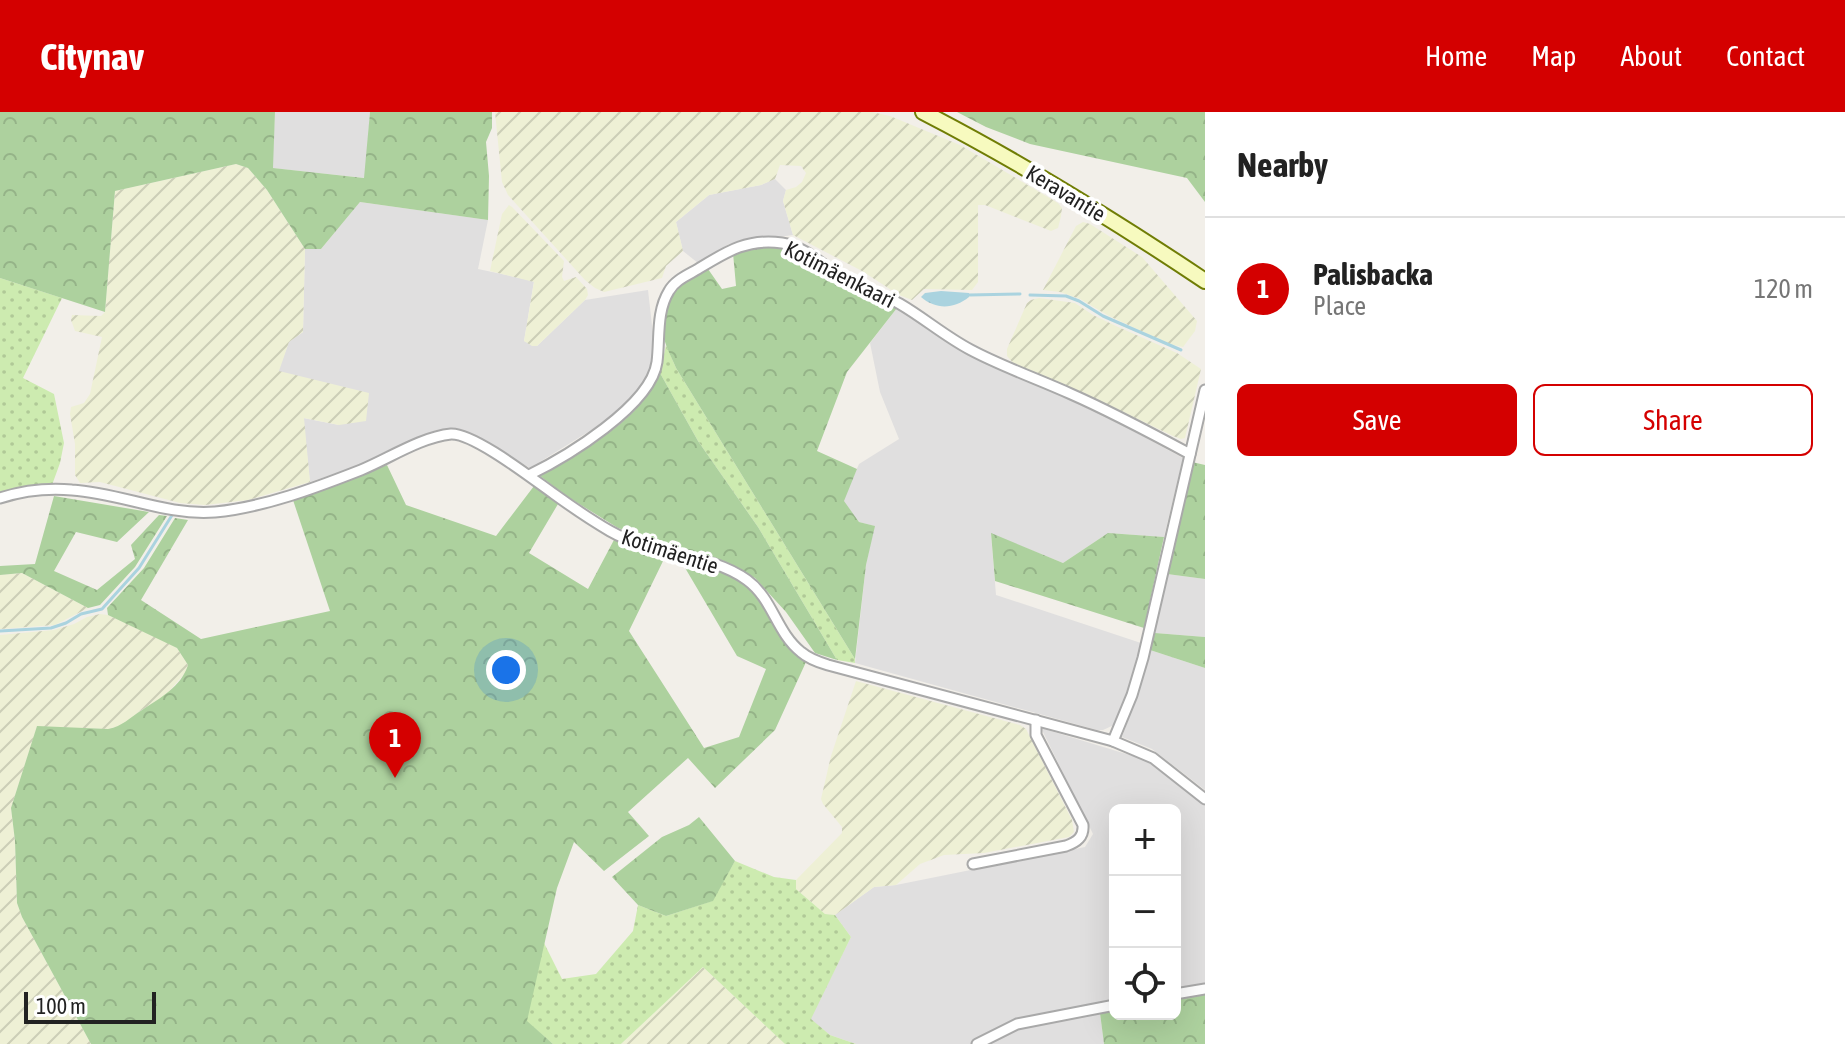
<!DOCTYPE html>
<html lang="en">
<head>
<meta charset="utf-8">
<style>
  :root { --surface:#fff; --page:#f6f6f6; --text:#222; --muted:#767676; --line:#e0e0e0; --accent:#d40000 }
  body { margin:0; font-family:"Asap Condensed",sans-serif; background:var(--page); color:var(--text) }
  .controls { position:absolute; right:24px; bottom:24px; display:grid; overflow:hidden; border-radius:12px; box-shadow:0 8px 32px #0002 }
  .controls button { width:72px; height:72px; display:grid; place-items:center; padding:0; border:0; border-bottom:2px solid var(--line); background:var(--surface); color:var(--text); font:40px sans-serif }
  .scale { position:absolute; left:24px; bottom:20px; width:132px; box-sizing:border-box; padding-left:8px; border:4px solid #222; border-top:0; font-size:22px; line-height:28px; white-space:nowrap; color:#222; -webkit-text-stroke:6px #fff; paint-order:stroke }
  .you { position:absolute; left:506px; top:558px; width:28px; height:28px; margin:-20px; border:6px solid #fff; border-radius:50%; background:#1a73e8; box-shadow:0 0 0 12px #1a73e833 }
  .badge { display:grid; place-items:center; width:52px; height:52px; border-radius:50%; background:var(--accent); color:#fff; font-size:26px; font-weight:700 }
  .pin { position:absolute; translate:-50% -66px; filter:drop-shadow(0 2px 4px #0008) }
  .pin::after { content:''; position:absolute; top:42px; width:28px; height:24px; background:inherit; clip-path:polygon(0 0,100% 0,50% 100%) }
  .list { margin:0; padding:0; list-style:none }
  h2 { display:flex; justify-content:space-between; align-items:center; height:104px; margin:0; padding:0 32px; font-size:34px }
  h2 small { font-size:26px; font-weight:400; color:var(--muted) }
  .list li { display:grid; grid-template-columns:52px 1fr auto; gap:24px; align-items:center; box-sizing:border-box; height:144px; padding:0 32px; border-top:2px solid var(--line) }
  .list b { display:block; font-size:30px; white-space:nowrap }
  .list p { margin:0; font-size:26px; white-space:nowrap; color:var(--muted) }
  .list em { font-size:26px; font-style:normal; color:var(--muted) }
  .actions { display:flex; gap:16px; padding:24px 32px }
  .actions a { flex:1; padding:18px 0; border:2px solid var(--accent); border-radius:12px; text-align:center; font-size:28px; color:var(--accent) }
  .actions .main { background:var(--accent); color:#fff }
  .icon { flex:none; width:44px; height:44px; fill:none; stroke:currentColor; stroke-width:2; stroke-linecap:round; stroke-linejoin:round }
  .map { position:relative; flex:none; width:1205px; height:932px; overflow:hidden }
  header { display:flex; align-items:center; gap:48px; box-sizing:border-box; height:112px; padding:0 40px; background:var(--accent); color:#fff }
  header strong { font-size:38px }
  nav { display:flex; gap:44px; margin-inline-start:auto; font-size:28px }
  main { display:flex }
  aside { flex:1; background:var(--surface) }
  .map>svg:first-child { display:block }
  .residential { fill:#e0dfdf }
  .farmland { fill:url(#farmland-furrows) }
  .grass { fill:url(#grass-dots) }
  .forest { fill:url(#forest-crowns) }
  .water { fill:url(#water-ripples) }
  .lines { fill:none; stroke-linecap:round; stroke-linejoin:round }
  .stream { stroke:#aad3df; stroke-width:3 }
  .minor-casing { stroke:#a9a9a9; stroke-width:13 }
  .secondary-casing { stroke:#707d05; stroke-width:18 }
  .minor { stroke:#fff; stroke-width:9 }
  .secondary { stroke:#f7fabf; stroke-width:14 }
  .labels { text-anchor:middle; stroke-width:8; stroke-linejoin:round; paint-order:stroke }
  .street-label { font-size:22px; fill:#222; stroke:#fff }
</style>
</head>
<body>
<header>
<strong>Citynav</strong>
<nav><a>Home</a><a>Map</a><a>About</a><a>Contact</a></nav>
</header>
<main>
<div class="map">
<svg width="1205" height="932" viewBox="0 0 1205 932">
  <defs>
    <pattern id="farmland-furrows" width="10" height="10" patternUnits="userSpaceOnUse" patternTransform="scale(2)"><rect width="10" height="10" fill="#eef0d5"/><path d="M-1 1l2-2M0 10L10 0M9 11l2-2" fill="none" stroke="#ccceb7"/></pattern>
    <pattern id="grass-dots" width="8" height="8" patternUnits="userSpaceOnUse" patternTransform="scale(2)"><rect width="8" height="8" fill="#cdebb0"/><path d="M2 2h.1M6 6h.1" fill="none" stroke="#b0c997" stroke-width="1.8" stroke-linecap="round"/></pattern>
    <pattern id="forest-crowns" width="20" height="18" patternUnits="userSpaceOnUse" patternTransform="scale(2)"><rect width="20" height="18" fill="#add19e"/><path d="M2 6a3 3 0 1 1 6 0M12 15a3 3 0 1 1 6 0" fill="none" stroke="#95b388"/></pattern>
    <pattern id="water-ripples" width="26" height="14" patternUnits="userSpaceOnUse" patternTransform="scale(2)"><rect width="26" height="14" fill="#aad3df"/><path d="M2 4q2-2 4 0t4 0M15 11q2-2 4 0t4 0" fill="none" stroke="#92b5bf"/></pattern>
  </defs>
  <rect width="100%" height="100%" fill="#f2efe9"/>
  <!-- residential -->
  <g class="residential">
    <polygon points="275,0 370,0 365,66 272,56"/>
    <polygon points="775,67 786,78 783,89 793,123 729,132 698,151 683,139 676,110 709,83 761,73"/>
    <polygon points="360,90 488,108 478,157 534,169 524,229 537,234 585,188 648,178 654,231 652,251 644,269 633,283 609,307 530,356 471,321 455,317 436,318 360,353 310,370 303,306 339,313 278,259 289,230 303,220 305,137 321,137"/>
    <polygon points="897,196 970,243 1098,300 1183,346 1164,425 1108,421 1063,451 991,422 996,483 1141,531 1127,583 1114,613 1103,618 1097,618 855,551 866,453 874,414 859,410 843,389 859,352 899,327 880,280 870,231"/>
    <polygon points="1167,462 1205,467 1205,525 1155,521"/>
    <polygon points="1150,538 1205,556 1205,678 1152,637 1122,625 1136,587"/>
    <polygon points="1041,616 1146,648 1205,694 1205,881 1175,887 1175,698 1115,698 1115,898 1100,901 1104,932 856,932 830,923 810,907 851,825 835,803 874,775 896,773 1085,735 1093,722"/>
  </g>
  <!-- farmland -->
  <g class="farmland">
    <polygon points="495,0 872,0 890,4 960,33 1058,91 1062,96 1061,104 1058,116 1051,119 985,93 978,93 978,170 972,178 924,177 912,188 899,183 862,159 793,123 783,89 786,78 796,75 802,70 806,61 801,54 780,53 775,67 761,73 709,83 676,110 683,139 666,154 662,166 604,180 595,176 585,168 508,83 502,70"/>
    <polygon points="236,52 248,56 267,78 305,137 303,220 289,230 279,259 369,281 366,309 339,313 304,306 310,370 248,388 205,393 180,391 100,370 80,371 75,363 75,332 70,302 71,295 84,291 90,282 102,225 75,219 71,208 72,203 101,204 105,200 115,79"/>
    <polygon points="509,93 512,95 564,149 562,165 564,169 576,165 587,177 588,183 585,188 537,234 532,234 524,229 534,170 490,159 502,102"/>
    <polygon points="1083,110 1090,112 1142,145 1197,209 1195,219 1183,235 1169,232 1109,204 1080,187 1060,180 1043,178 1076,114"/>
    <polygon points="1039,186 1075,191 1093,203 1116,214 1177,241 1201,257 1185,326 1181,327 1173,324 1104,291 1013,251 1007,244 1007,237 1027,191 1031,188"/>
    <polygon points="22,461 88,496 55,513 0,517 0,463"/>
    <polygon points="100,502 108,503 166,530 177,536 188,553 186,560 165,584 140,599 124,613 108,617 37,615 11,696 15,729 17,791 22,805 91,932 0,932 0,523 54,518 74,512 87,505"/>
    <polygon points="856,569 1020,613 1026,617 1072,708 1074,720 1069,725 984,741 944,743 920,752 896,773 874,775 835,803 825,802 796,777 796,768 842,721 842,715 823,692 821,687 831,644"/>
    <polygon points="703,855 785,932 621,932"/>
  </g>
  <!-- grass -->
  <g class="grass">
    <polygon points="0,166 62,186 23,266 54,282 64,331 60,351 52,373 0,380"/>
    <polygon points="666,233 676,256 855,547 855,551 837,548 758,415 698,329 660,261"/>
    <polygon points="735,749 774,765 796,768 796,777 825,802 835,803 851,825 811,907 830,923 856,932 785,932 703,855 621,932 553,932 526,909 544,831 562,867 596,862 633,819 638,793 666,804 712,789"/>
  </g>
  <!-- forest -->
  <g class="forest">
    <polygon points="0,0 275,0 273,56 364,66 370,0 492,0 492,16 486,30 489,64 488,108 360,90 321,137 305,137 267,78 248,56 236,52 115,79 105,200 0,166"/>
    <polygon points="957,0 1205,0 1205,90 1187,66 1030,32 986,15"/>
    <path d="M762,135L783,136L807,146L851,176L897,196L847,260L817,339L857,357L844,389L859,410L875,414L866,453L855,547L676,256C671,244 664,232 663,220C662,205 669,183 681,174C689,167 699,162 708,157L722,177L736,174L733,141Z"/>
    <path d="M660,261L698,329L758,415L837,548L815,541L786,500L755,466L724,449L674,435L618,416L568,385L540,364C572,344 609,325 635,298C645,286 653,274 660,261Z"/>
    <polygon points="1192,350 1205,353 1205,467 1167,462"/>
    <path d="M387,353L406,393L496,424L534,374L558,392L529,441L588,477L615,426L665,445L629,519L704,636L739,625L766,557L737,544L681,449L702,452L740,467L761,488L790,535L806,550L775,618L715,676L688,646L628,700L649,724L604,759L574,730L557,776L527,909L553,932H91L22,805L17,791L15,729L11,696L37,614L108,617C123,614 129,606 142,598C160,586 181,575 188,553L177,536L108,503L107,496L144,456L175,406L188,408L141,488L201,527L330,499L293,388Z"/>
    <polygon points="54,384 149,400 117,430 76,420 54,459 97,478 135,447 131,433 159,403 167,404 135,455 100,493 88,496 22,461 0,463 0,454 35,452"/>
    <polygon points="991,421 1063,451 1108,421 1164,425 1144,516 995,469"/>
    <polygon points="1155,521 1205,525 1205,556 1150,538"/>
    <polygon points="699,705 735,749 713,789 666,804 638,793 612,765 662,725 689,713"/>
    <polygon points="1205,881 1205,932 1104,932 1100,901 1115,898 1115,902 1175,902 1175,887"/>
  </g>
  <!-- water -->
  <path class="water" d="M941,179L969,181V185C954,197 936,198 921,185L925,181Z"/>
  <g class="lines">
    <!-- stream -->
    <g class="stream">
      <polyline points="969,183 1020,182"/>
      <polyline points="1030,183 1066,184 1079,189 1103,204 1181,238"/>
      <polyline points="0,519 51,516 66,511 81,502 102,497 139,456 174,400"/>
    </g>
    <defs>
      <g id="minor">
        <path d="M529,363C566,345 651,294 657,250C660,226 656,200 669,179C675,168 688,163 698,157C726,140 747,126 782,131C807,135 824,155 844,167C861,178 882,182 900,192C924,206 946,225 971,238C1003,255 1038,267 1071,282C1112,300 1151,321 1190,342"/>
        <path d="M0,386C22,379 49,376 72,378C121,381 166,404 215,400C265,395 315,376 361,358C388,347 421,325 451,322C474,321 534,368 554,382C572,395 591,408 610,419C652,443 710,441 747,468C773,487 776,520 801,540C809,547 818,550 828,553L1113,629L1132,583L1143,546L1205,278"/>
        <polyline points="1113,629 1153,646 1205,687"/>
        <path d="M973,752L1066,734C1077,730 1084,725 1083,713L1036,623V608"/>
        <polyline points="1175,882 1205,877"/>
        <polyline points="977,932 1017,912 1115,893"/>
      </g>
      <path id="secondary" d="M923,0C1020,50 1114,108 1205,169"/>
    </defs>
    <!-- minor casing -->
    <use href="#minor" class="minor-casing"/>
    <!-- secondary casing -->
    <use href="#secondary" class="secondary-casing"/>
    <!-- minor -->
    <use href="#minor" class="minor"/>
    <!-- secondary -->
    <use href="#secondary" class="secondary"/>
  </g>
  <g class="labels">
    <!-- street labels -->
    <g class="street-label">
      <text transform="translate(1066 81) rotate(31)" y="8">Keravantie</text>
      <text transform="translate(840 162) rotate(27)" y="8">Kotimäenkaari</text>
      <text transform="translate(670 439) rotate(18)" y="8">Kotimäentie</text>
    </g>
  </g>
</svg>
<div class="controls">
<button>+</button>
<button>−</button>
<button><svg class="icon" aria-label="locate" viewBox="0 0 24 24"><circle cx="12" cy="12" r="6"/><path d="M12 2v4M12 18v4M2 12h4M18 12h4"/></svg></button>
</div>
<div class="scale">100 m</div>
<div class="you"></div>
<div class="pin badge" style="left:395px;top:666px">1</div>
</div>
<aside>
<h2>Nearby<small></small></h2>
<ul class="list">
<li><span class="badge">1</span><div><b>Palisbacka</b><p>Place</p></div><em>120 m</em></li>
</ul>
<div class="actions"><a class="main">Save</a><a>Share</a></div>
</aside>
</main>
</body>
</html>
